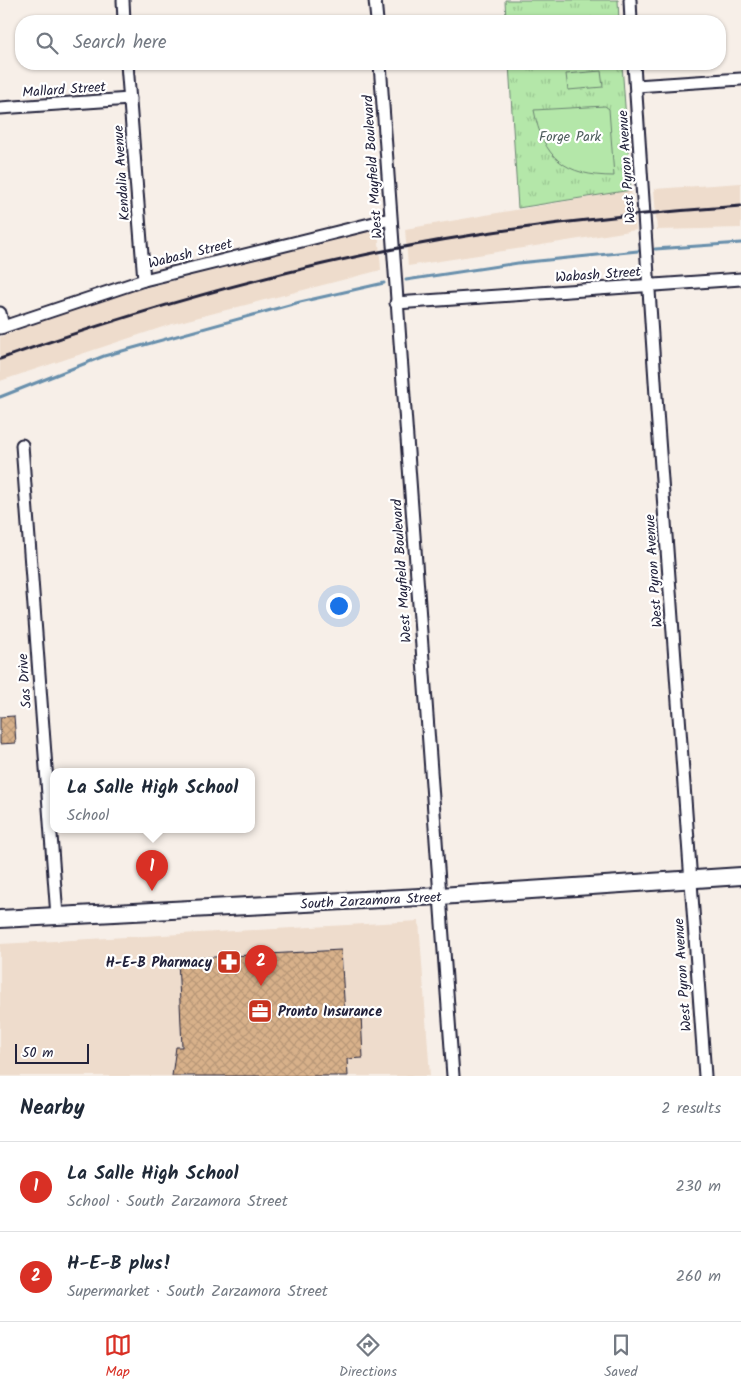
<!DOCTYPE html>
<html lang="en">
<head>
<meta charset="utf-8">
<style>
  :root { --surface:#fff; --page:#f6f6f7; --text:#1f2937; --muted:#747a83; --line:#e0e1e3; --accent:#d93025 }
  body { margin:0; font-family:Kalam,sans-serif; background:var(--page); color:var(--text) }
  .scale { position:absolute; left:15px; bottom:12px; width:74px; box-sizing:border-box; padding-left:5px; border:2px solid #22223b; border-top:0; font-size:14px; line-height:18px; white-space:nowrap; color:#22223b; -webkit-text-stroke:4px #fff; paint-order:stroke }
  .you { position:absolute; left:338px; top:605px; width:18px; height:18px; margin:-12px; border:4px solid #fff; border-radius:50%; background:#1a73e8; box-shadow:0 0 0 8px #1a73e833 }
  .badge { display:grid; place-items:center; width:32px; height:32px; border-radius:50%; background:var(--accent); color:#fff; font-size:16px; font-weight:700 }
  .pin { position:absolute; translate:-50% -41px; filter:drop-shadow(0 1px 2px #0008) }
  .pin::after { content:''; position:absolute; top:26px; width:18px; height:15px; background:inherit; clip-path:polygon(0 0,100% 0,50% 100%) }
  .popup { position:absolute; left:50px; top:768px; width:205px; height:65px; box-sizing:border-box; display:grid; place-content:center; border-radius:10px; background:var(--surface); filter:drop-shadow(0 1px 4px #0005); font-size:16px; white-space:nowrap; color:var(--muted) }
  .popup b { font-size:19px; color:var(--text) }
  .popup::after { content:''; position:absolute; left:50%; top:100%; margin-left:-10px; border:10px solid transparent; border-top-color:var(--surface) }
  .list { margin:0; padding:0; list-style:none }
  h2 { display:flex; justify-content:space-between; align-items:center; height:65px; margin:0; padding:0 20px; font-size:21px }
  h2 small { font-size:16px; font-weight:400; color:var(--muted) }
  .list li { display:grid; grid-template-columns:32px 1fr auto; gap:15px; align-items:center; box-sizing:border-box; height:90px; padding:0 20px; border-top:1px solid var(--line) }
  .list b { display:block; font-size:19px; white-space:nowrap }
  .list p { margin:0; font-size:16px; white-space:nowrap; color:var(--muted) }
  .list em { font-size:16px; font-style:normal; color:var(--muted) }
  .icon { flex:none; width:28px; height:28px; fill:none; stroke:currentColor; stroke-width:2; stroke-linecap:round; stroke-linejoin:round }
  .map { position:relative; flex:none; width:741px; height:1076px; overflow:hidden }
  .search { position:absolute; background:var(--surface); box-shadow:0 1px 4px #0004; left:15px; right:15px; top:15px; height:55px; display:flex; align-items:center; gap:12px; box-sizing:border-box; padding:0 18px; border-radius:20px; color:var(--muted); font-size:19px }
  .sheet { height:245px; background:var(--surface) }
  nav { display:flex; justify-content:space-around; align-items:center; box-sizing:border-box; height:70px; border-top:1px solid var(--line); background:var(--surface); font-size:14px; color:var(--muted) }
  nav a { display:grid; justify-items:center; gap:2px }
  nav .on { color:var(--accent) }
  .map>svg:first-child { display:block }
  .built { fill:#eedccc }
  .park { fill:url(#park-tufts); stroke:#6b8472 }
  .pitch { fill:#b4e7a9; stroke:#6b8472 }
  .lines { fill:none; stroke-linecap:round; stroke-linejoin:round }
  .stream { stroke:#688fac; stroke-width:3 }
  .building { fill:url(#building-cross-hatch); stroke:#22223b }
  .street-casing { stroke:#22223b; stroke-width:15 }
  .secondary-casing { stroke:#22223b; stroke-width:20 }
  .street { stroke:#fff; stroke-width:11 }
  .secondary { stroke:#fff; stroke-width:16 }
  .rail { stroke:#22223b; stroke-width:3 }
  .labels { text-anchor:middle; stroke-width:4.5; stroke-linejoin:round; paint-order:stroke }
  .street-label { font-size:14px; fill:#22223b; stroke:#fff }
  .park-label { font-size:14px; fill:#4e5d5c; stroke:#fff }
  .poi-label { font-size:14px; font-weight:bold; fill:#22223b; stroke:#fff; text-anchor:end }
</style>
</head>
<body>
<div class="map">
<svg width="741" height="1076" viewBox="0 0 741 1076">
  <defs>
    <pattern id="park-tufts" width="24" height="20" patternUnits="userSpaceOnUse" patternTransform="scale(1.25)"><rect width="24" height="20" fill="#b4e7a9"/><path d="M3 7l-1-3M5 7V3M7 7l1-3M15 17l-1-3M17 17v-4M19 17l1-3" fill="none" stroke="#9ac692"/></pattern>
    <pattern id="building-cross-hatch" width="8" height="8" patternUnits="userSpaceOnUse" patternTransform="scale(1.25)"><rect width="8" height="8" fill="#d8b18a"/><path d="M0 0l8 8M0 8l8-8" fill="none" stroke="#b99878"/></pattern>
  </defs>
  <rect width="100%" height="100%" fill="#f7efe8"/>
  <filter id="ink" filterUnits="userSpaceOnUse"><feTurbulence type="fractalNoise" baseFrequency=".02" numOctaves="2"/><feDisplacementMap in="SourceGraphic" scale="10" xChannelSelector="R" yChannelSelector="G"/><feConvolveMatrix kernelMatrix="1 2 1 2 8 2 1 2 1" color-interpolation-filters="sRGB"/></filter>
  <g filter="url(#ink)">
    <!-- built -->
    <g class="built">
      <polygon points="741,183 741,228 657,230 654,189"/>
      <polygon points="631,190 636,230 408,266 405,229"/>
      <polygon points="378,229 381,270 172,324 0,381 0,337 97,300"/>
      <polygon points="419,921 430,1076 0,1076 0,944"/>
    </g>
    <!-- park -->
    <g class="park">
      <polygon points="505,0 618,0 619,21 506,21"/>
      <polygon points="509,64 622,64 631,190 518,208"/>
    </g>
    <!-- pitch -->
    <g class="pitch">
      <polygon points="601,71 603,87 568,90 566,74"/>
      <path d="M605,106L609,109L614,176C565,176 543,158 534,110Z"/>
    </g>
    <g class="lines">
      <!-- stream -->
      <g class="stream">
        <polyline points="655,249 741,243"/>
        <polyline points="406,280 518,263 638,251"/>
        <polyline points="0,397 104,356 300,302 384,283"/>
      </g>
    </g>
    <!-- building -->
    <g class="building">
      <polygon points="14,716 16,743 0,744 0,717"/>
      <polygon points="341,950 345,1015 361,1014 363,1058 347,1059 348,1076 172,1076 176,1047 182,1047 178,959"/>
    </g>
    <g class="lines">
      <defs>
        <g id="street">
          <polyline points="123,0 124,21"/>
          <polyline points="375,0 377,21"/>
          <polyline points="630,0 631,21"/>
          <polyline points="127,64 144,280"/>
          <polyline points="380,64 453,1076"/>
          <polyline points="634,64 657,411 705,1076"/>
          <polyline points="636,86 741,79"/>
          <polyline points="0,108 130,99"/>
          <polyline points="396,303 741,279"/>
          <polyline points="0,313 3,327"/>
          <polyline points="0,328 144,280 390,219"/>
          <polyline points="22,445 57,916"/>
        </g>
        <polyline id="secondary" points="0,919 440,896 741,876"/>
      </defs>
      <!-- street casing -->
      <use href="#street" class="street-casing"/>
      <!-- secondary casing -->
      <use href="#secondary" class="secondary-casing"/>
      <!-- street -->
      <use href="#street" class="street"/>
      <!-- secondary -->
      <use href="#secondary" class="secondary"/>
      <!-- rail -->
      <path class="rail" d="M0,359C156,304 316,259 479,234C566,221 653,212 741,206"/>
    </g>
  </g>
  <!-- icons -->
  <defs>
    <symbol id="pharmacy-square" viewBox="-11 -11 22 22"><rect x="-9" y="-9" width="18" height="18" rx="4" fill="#c8321e" stroke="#fff"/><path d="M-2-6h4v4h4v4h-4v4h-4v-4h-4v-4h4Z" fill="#fff"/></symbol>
    <symbol id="office-square" viewBox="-11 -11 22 22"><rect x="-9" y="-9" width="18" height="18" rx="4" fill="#c8321e" stroke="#fff"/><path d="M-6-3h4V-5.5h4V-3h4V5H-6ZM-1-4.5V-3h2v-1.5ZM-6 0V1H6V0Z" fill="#fff"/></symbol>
  </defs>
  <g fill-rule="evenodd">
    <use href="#pharmacy-square" x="215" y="948" width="28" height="28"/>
    <use href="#office-square" x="246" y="997" width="28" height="28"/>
  </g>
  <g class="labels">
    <!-- street labels -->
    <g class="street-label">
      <text transform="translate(64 89) rotate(-4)" y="5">Mallard Street</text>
      <text transform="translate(372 167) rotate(-94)" y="5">West Mayfield Boulevard</text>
      <text transform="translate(626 167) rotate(-94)" y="5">West Pyron Avenue</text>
      <text transform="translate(121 173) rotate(-94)" y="5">Kendalia Avenue</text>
      <text transform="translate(190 253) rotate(-14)" y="5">Wabash Street</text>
      <text transform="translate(598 274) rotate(-4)" y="5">Wabash Street</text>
      <text transform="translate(401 571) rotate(-94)" y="5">West Mayfield Boulevard</text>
      <text transform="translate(653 571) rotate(-94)" y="5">West Pyron Avenue</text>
      <text transform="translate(24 681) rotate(-94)" y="5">Sas Drive</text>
      <text transform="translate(371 900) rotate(-3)" y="5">South Zarzamora Street</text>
      <text transform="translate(682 975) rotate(-94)" y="5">West Pyron Avenue</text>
    </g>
    <!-- park labels -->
    <g class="park-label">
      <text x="570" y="141">Forge Park</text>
    </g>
    <!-- poi labels -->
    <g class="poi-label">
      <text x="212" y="967">H-E-B Pharmacy</text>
      <text x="278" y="1016" text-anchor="start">Pronto Insurance</text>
    </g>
  </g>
</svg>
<div class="scale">50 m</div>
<div class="you"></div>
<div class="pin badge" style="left:152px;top:891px">1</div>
<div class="popup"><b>La Salle High School</b>School</div>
<div class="pin badge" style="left:261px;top:986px">2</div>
<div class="search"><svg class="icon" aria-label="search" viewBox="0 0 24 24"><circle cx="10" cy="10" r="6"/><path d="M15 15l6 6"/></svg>Search here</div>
</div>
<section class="sheet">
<h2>Nearby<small>2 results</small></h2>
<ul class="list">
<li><span class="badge">1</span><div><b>La Salle High School</b><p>School · South Zarzamora Street</p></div><em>230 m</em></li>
<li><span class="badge">2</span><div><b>H-E-B plus!</b><p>Supermarket · South Zarzamora Street</p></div><em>260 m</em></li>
</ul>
</section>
<nav>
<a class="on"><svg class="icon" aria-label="map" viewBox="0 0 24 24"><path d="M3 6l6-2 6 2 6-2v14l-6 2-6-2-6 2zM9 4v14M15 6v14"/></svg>Map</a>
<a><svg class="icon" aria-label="directions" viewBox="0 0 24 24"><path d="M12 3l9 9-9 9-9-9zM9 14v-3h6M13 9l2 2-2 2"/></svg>Directions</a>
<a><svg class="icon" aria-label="saved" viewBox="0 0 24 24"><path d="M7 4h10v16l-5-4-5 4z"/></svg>Saved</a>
</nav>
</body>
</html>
